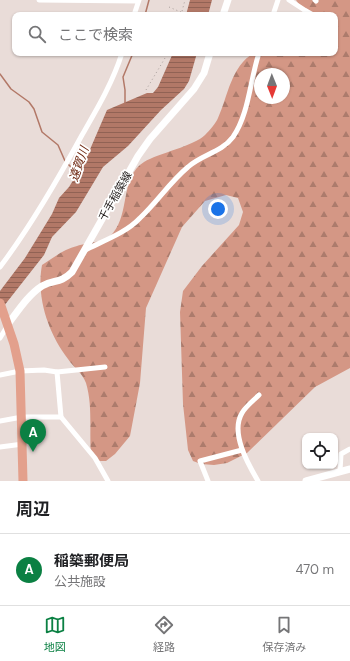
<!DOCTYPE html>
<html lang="ja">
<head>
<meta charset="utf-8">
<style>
  :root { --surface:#fff; --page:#f6f6f6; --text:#202124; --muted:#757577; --line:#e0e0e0; --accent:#0b8043 }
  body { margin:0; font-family:"DM Sans","Noto Sans JP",sans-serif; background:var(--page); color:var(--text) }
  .controls { position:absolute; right:12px; bottom:12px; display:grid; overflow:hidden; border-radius:8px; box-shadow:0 1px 3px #0004 }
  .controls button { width:36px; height:36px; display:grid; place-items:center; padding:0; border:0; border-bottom:1px solid var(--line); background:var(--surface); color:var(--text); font:20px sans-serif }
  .compass { position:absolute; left:254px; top:68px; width:36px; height:36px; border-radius:50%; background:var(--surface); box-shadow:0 1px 3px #0004; rotate:179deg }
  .you { position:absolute; left:218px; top:209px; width:14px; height:14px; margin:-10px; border:3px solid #fff; border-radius:50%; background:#1a73e8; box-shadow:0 0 0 6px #1a73e833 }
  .badge { display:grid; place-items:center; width:26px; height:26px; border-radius:50%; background:var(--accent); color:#fff; font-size:13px; font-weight:700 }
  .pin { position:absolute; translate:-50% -33px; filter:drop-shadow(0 1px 2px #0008) }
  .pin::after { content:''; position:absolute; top:21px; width:14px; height:12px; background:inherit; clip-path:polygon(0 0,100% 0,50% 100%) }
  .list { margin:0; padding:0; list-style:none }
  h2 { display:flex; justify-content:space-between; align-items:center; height:52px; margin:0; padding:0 16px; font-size:17px }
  h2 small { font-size:13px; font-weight:400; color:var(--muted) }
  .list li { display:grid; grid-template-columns:26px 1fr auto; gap:12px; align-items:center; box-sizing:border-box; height:72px; padding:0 16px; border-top:1px solid var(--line) }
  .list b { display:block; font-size:15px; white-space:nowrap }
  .list p { margin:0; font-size:13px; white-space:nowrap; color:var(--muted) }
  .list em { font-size:13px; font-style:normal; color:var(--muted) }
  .icon { flex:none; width:22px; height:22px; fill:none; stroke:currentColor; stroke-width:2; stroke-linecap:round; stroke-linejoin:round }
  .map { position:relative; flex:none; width:350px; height:481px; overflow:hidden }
  .search { position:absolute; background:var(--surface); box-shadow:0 1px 3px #0004; left:12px; right:12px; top:12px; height:44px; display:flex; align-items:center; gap:10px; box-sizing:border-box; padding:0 14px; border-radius:8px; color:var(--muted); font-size:15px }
  .sheet { height:124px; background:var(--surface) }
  nav { display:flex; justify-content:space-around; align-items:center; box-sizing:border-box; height:56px; border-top:1px solid var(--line); background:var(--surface); font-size:11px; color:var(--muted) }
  nav a { display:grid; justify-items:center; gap:2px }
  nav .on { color:var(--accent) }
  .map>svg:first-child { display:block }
  .forest { fill:url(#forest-firs); fill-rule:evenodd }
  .water { fill:url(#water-rules) }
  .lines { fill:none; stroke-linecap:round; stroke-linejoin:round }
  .stream { stroke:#b27867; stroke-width:1.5 }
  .path { stroke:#a89e9b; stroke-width:1; stroke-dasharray:1 3; stroke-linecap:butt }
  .minor { stroke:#fff; stroke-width:5 }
  .secondary { stroke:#fff; stroke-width:7 }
  .trunk { stroke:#e3a08c; stroke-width:9 }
  .labels { text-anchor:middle; stroke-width:3.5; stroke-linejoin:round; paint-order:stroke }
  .street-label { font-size:11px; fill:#282322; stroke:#fff }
  .water-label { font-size:12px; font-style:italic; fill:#6c240d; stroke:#fff }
</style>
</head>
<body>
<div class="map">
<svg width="350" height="481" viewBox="0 0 350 481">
  <defs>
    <pattern id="forest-firs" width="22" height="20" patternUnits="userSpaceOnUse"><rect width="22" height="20" fill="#d49785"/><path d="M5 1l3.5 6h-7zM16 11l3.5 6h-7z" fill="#ac7b6c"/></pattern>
    <pattern id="water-rules" width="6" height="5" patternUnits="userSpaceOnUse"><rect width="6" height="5" fill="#b27867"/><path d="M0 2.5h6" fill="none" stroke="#916254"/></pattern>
  </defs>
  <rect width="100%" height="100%" fill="#e9dcd8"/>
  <!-- forest -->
  <path class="forest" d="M296,0H350V368L315,387L247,453L227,463L214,465L201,464L193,461L188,450L183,404L180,312L183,291L202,266L239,225L243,212L238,198L226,195L205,201L182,227L146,308L140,383L130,436L115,454L106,461H100L91,456C89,432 93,406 86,383C82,372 74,368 68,359C48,333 36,297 42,265C53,258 64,249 77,246C88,242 105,243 113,233C130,213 120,177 144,162C159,153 194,146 205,135C210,130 216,123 218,118C228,96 231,66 254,53H335V15H306ZM260,74H284V98H260Z"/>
  <!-- water -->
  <g class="water">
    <polygon points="190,0 212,0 208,15 186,15"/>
    <polygon points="173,53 197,53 189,81 184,89 161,110 128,146 103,167 76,212 52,237 44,255 0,311 0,291 25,258 52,214 59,198 69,187 85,161 107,110 147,93 153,93 158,87"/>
  </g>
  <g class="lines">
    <!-- stream -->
    <g class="stream">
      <polyline points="145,15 149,0"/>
      <polyline points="0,74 11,89 29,102 34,109 42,132 58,145 65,161"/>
      <polyline points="125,103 125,90 123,77 133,53"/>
      <polyline points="68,164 78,174"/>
    </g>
    <!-- path -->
    <g class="path">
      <polyline points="169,7 183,13"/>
      <polyline points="181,15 185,0"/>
      <polyline points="146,90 168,53"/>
    </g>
    <!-- minor -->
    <g class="minor">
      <polyline points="39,0 138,1"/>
      <polyline points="289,0 306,11 303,15"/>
      <polyline points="315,0 316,1"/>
      <polyline points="306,11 313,15"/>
      <polyline points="134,15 139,0"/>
      <polyline points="273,15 278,0"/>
      <path d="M85,250C103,241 126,233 140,218C157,202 170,182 188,167C201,155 222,152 233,137C249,114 250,80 259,53"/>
      <path d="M0,267C31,226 57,181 82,135C97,109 113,82 122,53"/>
      <polyline points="0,338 8,325"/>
      <polyline points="57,372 61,417"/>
      <polyline points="0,375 20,371 44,370 57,372 105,367"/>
      <polyline points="0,421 22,417 61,417 95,458 108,481"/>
      <polyline points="0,447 23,444"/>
      <polyline points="340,471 341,454 350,449"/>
      <polyline points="208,481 200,461 242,450"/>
      <path d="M258,481C248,464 230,433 242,413C246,406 253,401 259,395"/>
    </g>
    <!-- secondary -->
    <g class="secondary">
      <polyline points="223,15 228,0"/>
      <path d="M8,324C18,311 28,295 42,286C54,279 60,284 72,272L138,156L150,139L194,89L204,73L210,53"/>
      <polyline points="306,481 350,469"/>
    </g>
    <!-- trunk -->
    <polyline class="trunk" points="0,303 14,344 20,371 23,481"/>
  </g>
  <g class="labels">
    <!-- street labels -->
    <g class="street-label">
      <text transform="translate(115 196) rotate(-60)" y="4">千手稲築線</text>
    </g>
    <!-- water labels -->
    <g class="water-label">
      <text transform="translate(79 164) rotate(-71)" y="4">遠賀川</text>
    </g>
  </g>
</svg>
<div class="controls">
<button><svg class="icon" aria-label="locate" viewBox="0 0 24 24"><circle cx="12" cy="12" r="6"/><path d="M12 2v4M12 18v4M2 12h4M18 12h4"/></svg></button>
</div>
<svg class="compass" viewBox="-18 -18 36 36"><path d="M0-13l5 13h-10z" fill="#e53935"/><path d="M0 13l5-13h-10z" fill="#757577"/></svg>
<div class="you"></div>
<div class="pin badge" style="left:33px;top:452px">A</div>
<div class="search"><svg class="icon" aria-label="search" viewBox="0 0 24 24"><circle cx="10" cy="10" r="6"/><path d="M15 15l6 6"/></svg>ここで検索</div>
</div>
<section class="sheet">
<h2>周辺<small></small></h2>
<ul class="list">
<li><span class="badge">A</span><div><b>稲築郵便局</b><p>公共施設</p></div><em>470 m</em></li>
</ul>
</section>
<nav>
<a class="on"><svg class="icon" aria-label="map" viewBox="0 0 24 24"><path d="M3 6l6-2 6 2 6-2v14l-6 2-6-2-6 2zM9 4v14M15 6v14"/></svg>地図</a>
<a><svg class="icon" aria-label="directions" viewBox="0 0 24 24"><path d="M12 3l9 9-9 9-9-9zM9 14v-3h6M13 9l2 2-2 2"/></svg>経路</a>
<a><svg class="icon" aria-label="saved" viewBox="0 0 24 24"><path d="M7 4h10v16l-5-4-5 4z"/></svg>保存済み</a>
</nav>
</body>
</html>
